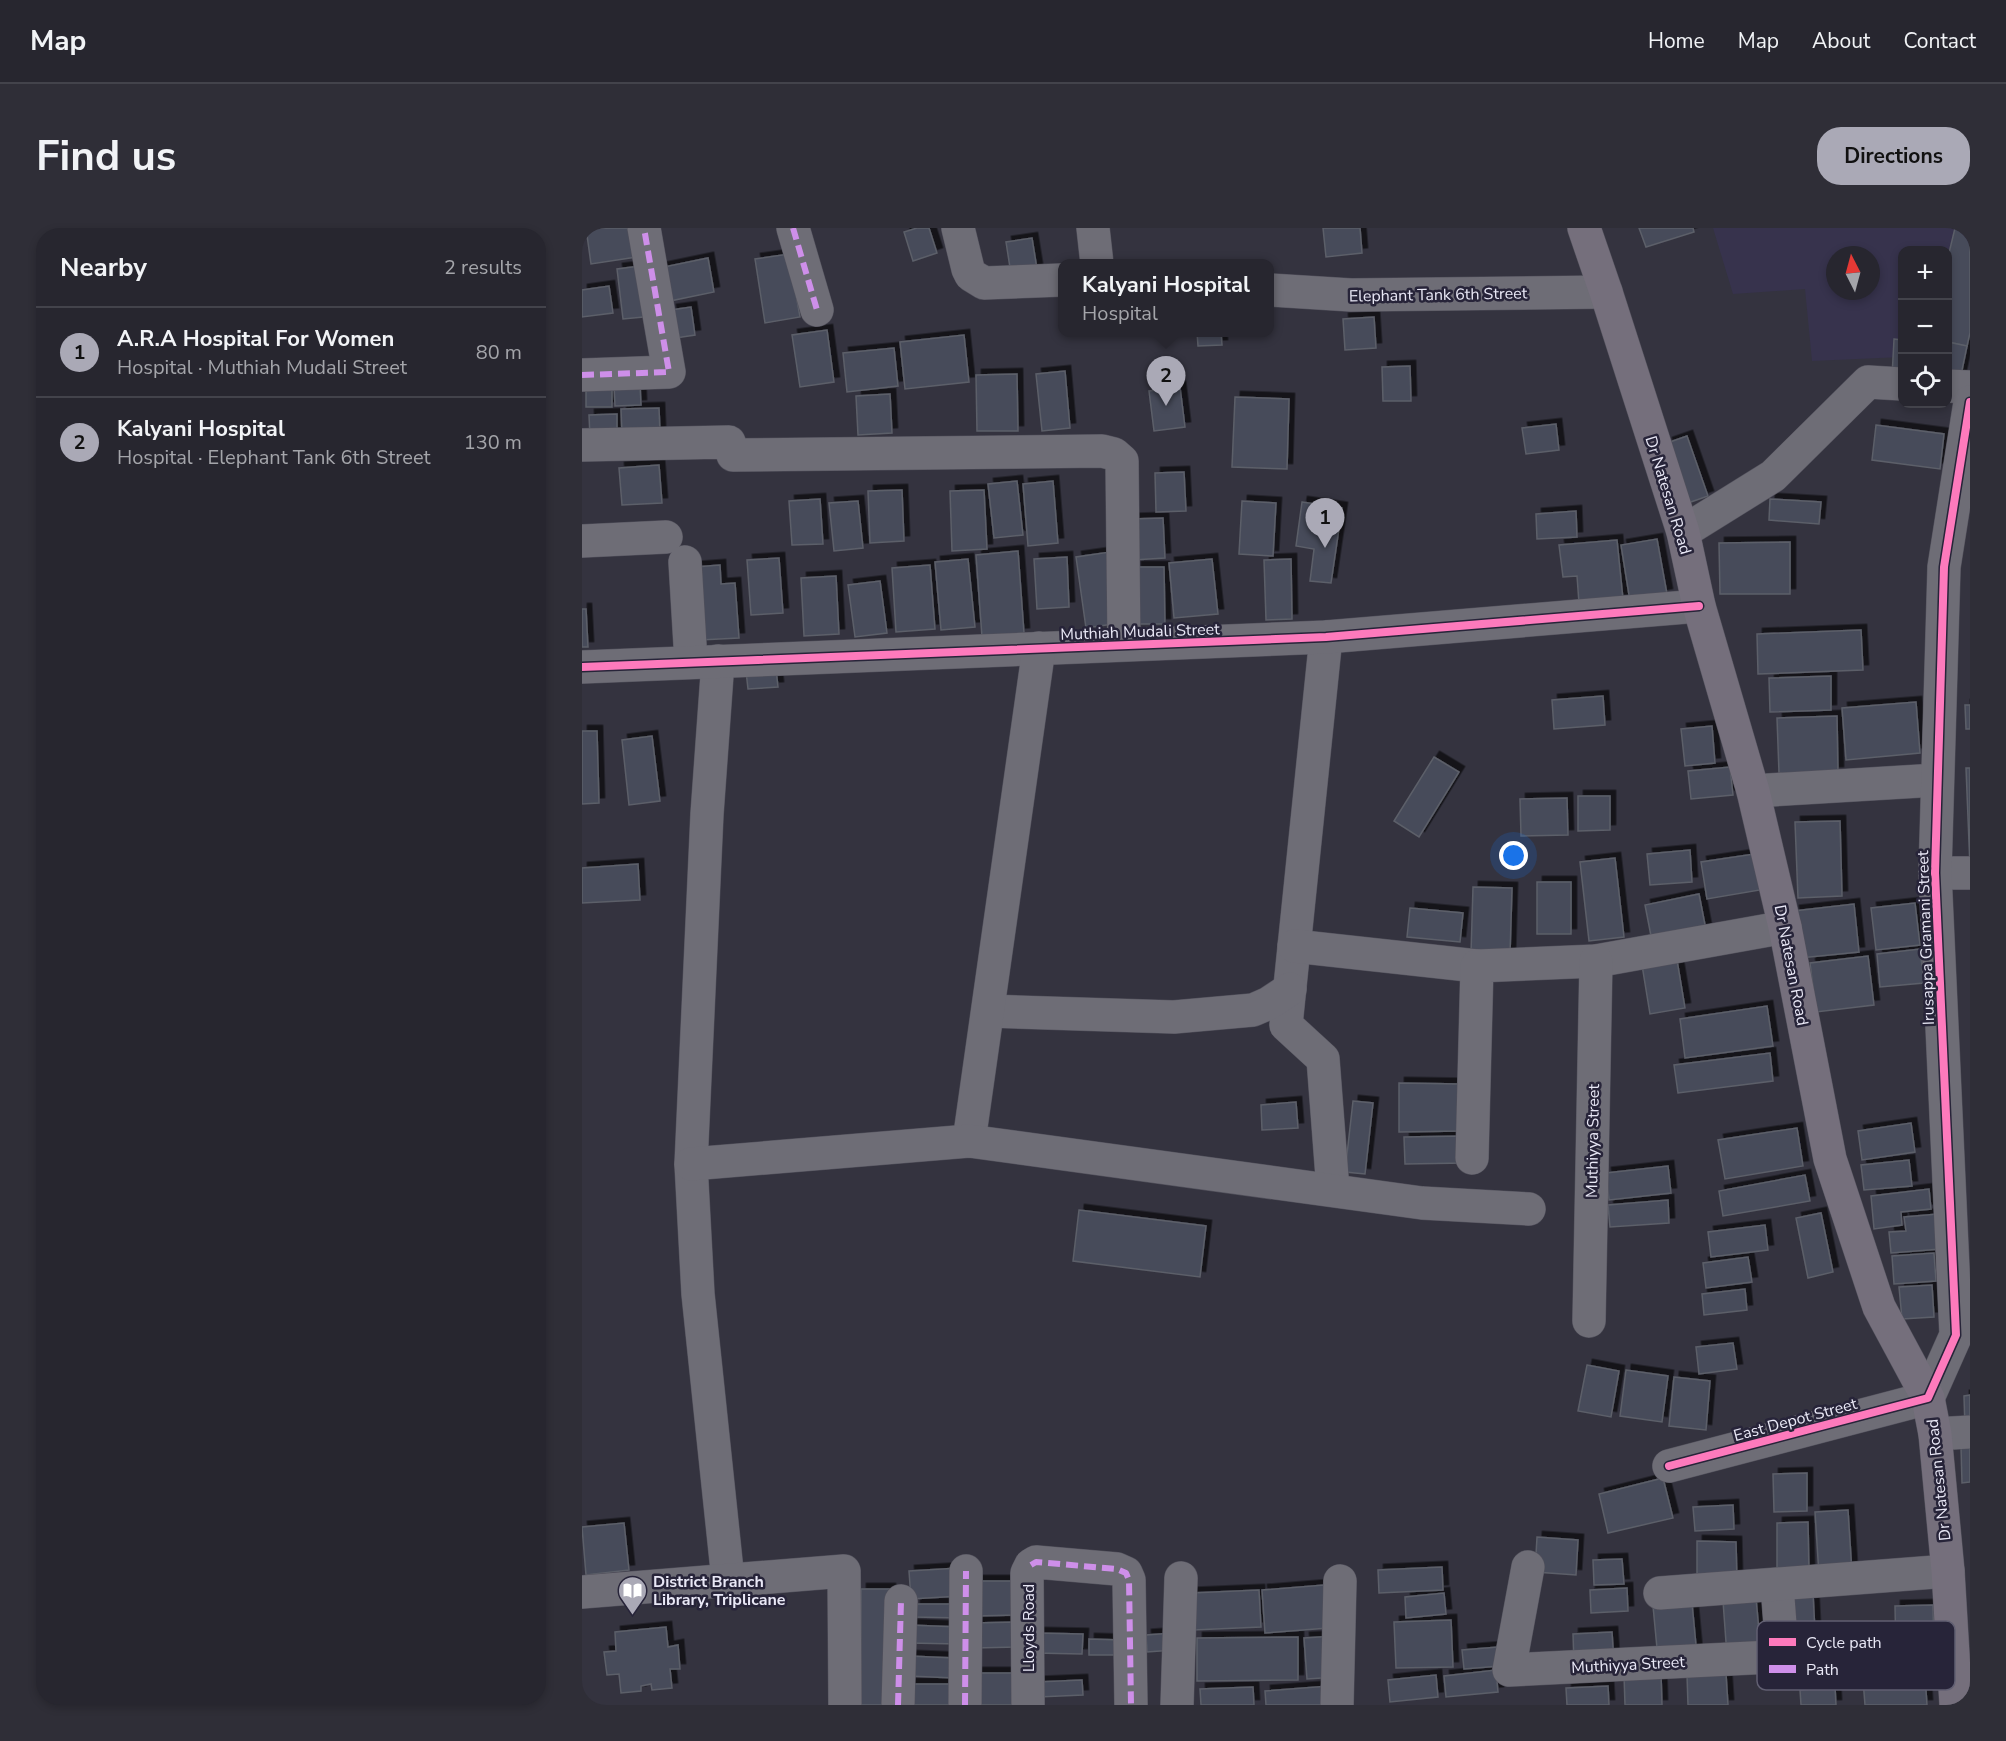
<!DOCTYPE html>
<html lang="en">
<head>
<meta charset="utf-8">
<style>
  :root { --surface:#27262f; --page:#2f2e37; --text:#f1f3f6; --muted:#a4a5aa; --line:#43434b; --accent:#aaa9b6 }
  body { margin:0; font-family:"Nunito Sans",sans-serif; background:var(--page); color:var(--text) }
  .controls { position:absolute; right:18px; top:18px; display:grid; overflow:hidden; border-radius:12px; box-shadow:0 3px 9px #0003 }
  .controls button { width:54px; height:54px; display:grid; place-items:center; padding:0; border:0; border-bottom:2px solid var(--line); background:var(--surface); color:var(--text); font:30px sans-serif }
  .compass { position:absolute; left:1244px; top:18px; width:54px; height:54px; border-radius:50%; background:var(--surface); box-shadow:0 3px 9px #0003; rotate:354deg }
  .you { position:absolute; left:932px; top:628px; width:21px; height:21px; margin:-15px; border:4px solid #fff; border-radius:50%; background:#1a73e8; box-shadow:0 0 0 9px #1a73e833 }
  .badge { display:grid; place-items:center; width:39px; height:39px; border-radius:50%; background:var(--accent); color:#111; font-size:20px; font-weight:700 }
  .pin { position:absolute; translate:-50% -50px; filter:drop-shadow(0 2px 3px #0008) }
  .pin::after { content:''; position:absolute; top:32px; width:21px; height:18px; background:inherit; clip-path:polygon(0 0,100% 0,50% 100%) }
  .popup { position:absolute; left:476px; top:31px; width:216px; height:78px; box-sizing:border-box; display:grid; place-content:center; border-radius:12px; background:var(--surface); filter:drop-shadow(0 2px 4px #0005); font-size:20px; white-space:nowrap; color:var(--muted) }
  .popup b { font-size:22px; color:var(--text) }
  .popup::after { content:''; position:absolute; left:50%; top:100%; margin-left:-12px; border:12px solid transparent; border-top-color:var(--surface) }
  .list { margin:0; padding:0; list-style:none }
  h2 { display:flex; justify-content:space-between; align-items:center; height:78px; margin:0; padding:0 24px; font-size:26px }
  h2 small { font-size:20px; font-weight:400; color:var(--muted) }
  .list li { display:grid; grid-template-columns:39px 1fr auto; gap:18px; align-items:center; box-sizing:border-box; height:90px; padding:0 24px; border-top:2px solid var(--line) }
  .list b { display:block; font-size:22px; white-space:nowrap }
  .list p { margin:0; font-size:20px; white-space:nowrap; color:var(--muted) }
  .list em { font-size:20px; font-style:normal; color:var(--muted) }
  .icon { flex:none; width:33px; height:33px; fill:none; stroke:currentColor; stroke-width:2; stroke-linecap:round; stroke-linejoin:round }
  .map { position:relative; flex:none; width:1388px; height:1477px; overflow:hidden; border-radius:24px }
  header { display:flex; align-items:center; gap:36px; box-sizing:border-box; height:84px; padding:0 30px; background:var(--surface); border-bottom:2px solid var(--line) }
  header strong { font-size:28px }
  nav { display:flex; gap:33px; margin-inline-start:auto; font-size:21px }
  .intro { display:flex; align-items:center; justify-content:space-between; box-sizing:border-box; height:144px; padding:0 36px }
  h1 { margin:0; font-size:42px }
  .button { padding:15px 27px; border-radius:24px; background:var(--accent); color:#111; font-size:21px; font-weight:700 }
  main { display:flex; gap:36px; padding:0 36px }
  aside { flex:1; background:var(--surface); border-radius:24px; box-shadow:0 3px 9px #0003 }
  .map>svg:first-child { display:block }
  .built { fill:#37334d; fill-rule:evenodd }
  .building { fill:#474c5a; stroke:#5c5f69; stroke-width:1.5; filter:url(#shadow) }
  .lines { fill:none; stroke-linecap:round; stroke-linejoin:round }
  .minor-casing { stroke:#52515c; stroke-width:34 }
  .major-casing { stroke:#52515c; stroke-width:34 }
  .minor { stroke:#6e6d76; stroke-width:33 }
  .major { stroke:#756f7c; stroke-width:33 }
  .quiet { stroke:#ce8fe9; stroke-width:6; stroke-dasharray:12 6; stroke-linecap:butt }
  .cycleway-casing { stroke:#272439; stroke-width:11 }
  .cycleway { stroke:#fd7abc; stroke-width:8 }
  .labels { text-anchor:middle; stroke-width:5; stroke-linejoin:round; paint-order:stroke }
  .street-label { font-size:16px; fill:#e9e8f6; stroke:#272439 }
  .poi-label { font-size:16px; font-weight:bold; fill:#e9e8f6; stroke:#272439; text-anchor:start }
  .key { fill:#272439; stroke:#615f72; stroke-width:1.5 }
  .key-label { font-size:16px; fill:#e9e8f6 }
</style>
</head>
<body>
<header>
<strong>Map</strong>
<nav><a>Home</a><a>Map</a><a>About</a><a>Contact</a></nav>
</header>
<div class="intro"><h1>Find us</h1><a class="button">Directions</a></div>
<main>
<aside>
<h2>Nearby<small>2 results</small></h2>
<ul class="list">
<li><span class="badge">1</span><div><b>A.R.A Hospital For Women</b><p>Hospital · Muthiah Mudali Street</p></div><em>80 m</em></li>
<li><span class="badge">2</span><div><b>Kalyani Hospital</b><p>Hospital · Elephant Tank 6th Street</p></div><em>130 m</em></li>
</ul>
</aside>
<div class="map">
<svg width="1388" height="1477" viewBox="0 0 1388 1477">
  <defs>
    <filter id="shadow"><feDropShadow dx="5.5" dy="-5.5" stdDeviation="0" flood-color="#0009"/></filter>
  </defs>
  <rect width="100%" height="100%" fill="#34333f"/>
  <!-- built -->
  <path class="built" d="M1131,0H1388L1375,127H1366V22H1320V129L1230,133L1223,61L1151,66ZM1253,27H1289V63H1253Z"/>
  <!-- building -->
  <g class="building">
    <polygon points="4,0 57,0 61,28 9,36"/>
    <polygon points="335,0 347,0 355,25 331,33 322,4"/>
    <polygon points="741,0 778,0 780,25 744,29"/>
    <polygon points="1057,0 1111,0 1112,4 1064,19"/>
    <polygon points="1373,0 1388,0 1388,105 1385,118 1366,114 1366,29"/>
    <polygon points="450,10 455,41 429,46 424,14"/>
    <polygon points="207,26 218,89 183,95 173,31"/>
    <polygon points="126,30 132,64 83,74 77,40"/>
    <polygon points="66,37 72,88 41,91 35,41"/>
    <polygon points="27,58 31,85 0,89 0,62"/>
    <polygon points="109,79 113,107 94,110 89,82"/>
    <polygon points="792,89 794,120 763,122 761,91"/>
    <polygon points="245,102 252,154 218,159 210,107"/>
    <polygon points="615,104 639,104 640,117 616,118"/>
    <polygon points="382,107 387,154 323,161 318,114"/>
    <polygon points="1312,111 1320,112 1320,150 1310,149"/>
    <polygon points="1366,114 1385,118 1378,152 1366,152"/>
    <polygon points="312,120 316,158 265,164 261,125"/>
    <polygon points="828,138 829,173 801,173 800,139"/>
    <polygon points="483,143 488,200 460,203 454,146"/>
    <polygon points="435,146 436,203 395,203 394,147"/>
    <polygon points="58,156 59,177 33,178 32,157"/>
    <rect x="4" y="158" width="26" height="21"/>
    <polygon points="598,159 603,199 572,203 567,163"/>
    <polygon points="308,166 310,205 276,207 274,168"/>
    <polygon points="653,169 707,171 705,241 650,239"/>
    <polygon points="77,180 78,204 40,206 39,181"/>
    <polygon points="35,186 35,208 8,209 7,187"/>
    <polygon points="974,196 977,222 944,226 940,200"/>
    <polygon points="1294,197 1362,206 1358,241 1290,232"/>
    <polygon points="1105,208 1126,268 1106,275 1085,215"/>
    <polygon points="77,237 80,275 40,277 37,240"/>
    <polygon points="602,244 604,283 574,284 573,245"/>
    <polygon points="435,253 441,307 412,310 406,256"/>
    <polygon points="471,253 476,315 446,318 441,256"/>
    <polygon points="320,262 322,313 288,315 286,263"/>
    <polygon points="402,262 405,321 370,323 368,263"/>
    <polygon points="238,271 241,316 210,317 207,273"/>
    <polygon points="1188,271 1239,274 1237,296 1187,292"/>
    <polygon points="276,273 281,320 252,323 247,275"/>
    <polygon points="660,273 694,275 691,328 657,326"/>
    <polygon points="720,274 760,280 749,355 728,353 732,321 714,318"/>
    <polygon points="994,283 995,309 955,311 954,286"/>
    <polygon points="581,290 583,330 551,332 550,291"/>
    <polygon points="1075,311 1085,366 1048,373 1039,317"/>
    <polygon points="1035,312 1041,371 997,375 995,348 981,349 977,317"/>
    <polygon points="1208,314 1208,366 1138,366 1137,315"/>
    <polygon points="436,323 442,405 400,409 394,327"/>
    <polygon points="528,324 538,395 504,400 494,329"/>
    <polygon points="485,329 487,379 455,381 452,331"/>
    <polygon points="197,330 201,385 169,387 165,332"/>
    <polygon points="386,331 393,399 359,402 353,334"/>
    <polygon points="630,331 636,386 592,390 587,335"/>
    <polygon points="709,331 710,391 684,392 682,332"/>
    <polygon points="138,337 139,356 153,355 157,410 118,412 113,339"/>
    <polygon points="348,337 353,401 314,404 310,340"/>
    <polygon points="554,339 582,339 583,396 554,396"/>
    <polygon points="254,348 257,406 222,408 219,350"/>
    <polygon points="298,353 305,405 273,409 266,357"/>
    <polygon points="0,381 4,381 6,419 0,419"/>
    <polygon points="1279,402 1281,442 1176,446 1175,406"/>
    <polygon points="194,441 196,459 166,461 164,443"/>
    <polygon points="1249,448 1249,482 1188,484 1187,450"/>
    <polygon points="1021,468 1023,497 972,501 970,472"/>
    <polygon points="1334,474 1338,525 1264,532 1260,480"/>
    <polygon points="1383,477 1388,477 1388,501 1384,501"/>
    <polygon points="1255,488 1256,544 1197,545 1195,490"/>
    <polygon points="1130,498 1133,535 1103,538 1099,501"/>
    <polygon points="0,503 15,503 17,575 0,576"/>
    <polygon points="70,508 78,573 47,577 40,512"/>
    <polygon points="852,529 877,544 837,609 812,593"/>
    <polygon points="1148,539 1151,567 1109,571 1106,543"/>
    <polygon points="1384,540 1388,540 1388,639"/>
    <polygon points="996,568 1028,568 1028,602 996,603"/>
    <polygon points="985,570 986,607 939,608 938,571"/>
    <polygon points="1258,593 1260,668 1216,670 1213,594"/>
    <polygon points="1108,622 1110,654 1068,657 1065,626"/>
    <polygon points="1172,626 1178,662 1125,671 1119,634"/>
    <polygon points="1033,630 1042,709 1007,713 998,634"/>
    <polygon points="56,636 58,672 0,675 0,640"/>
    <rect x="955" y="654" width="34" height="52"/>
    <polygon points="891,659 930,660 928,726 889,725"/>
    <polygon points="1117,666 1124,702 1070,713 1063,677"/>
    <polygon points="1333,675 1338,717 1294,722 1289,680"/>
    <polygon points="1272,676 1277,724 1218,730 1212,683"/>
    <polygon points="828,680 881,685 878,714 825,709"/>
    <polygon points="1338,721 1342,755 1298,759 1295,726"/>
    <polygon points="1094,726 1103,780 1068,786 1059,731"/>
    <polygon points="1286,728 1292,777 1234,784 1228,735"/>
    <polygon points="1185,778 1191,818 1103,830 1098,791"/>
    <polygon points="1188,825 1191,853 1096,865 1092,837"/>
    <polygon points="817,855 878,856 878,903 817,904"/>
    <polygon points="771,873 791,875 783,946 763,944"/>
    <polygon points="714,874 716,900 680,902 679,877"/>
    <polygon points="1329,895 1333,924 1280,932 1276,903"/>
    <polygon points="1215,900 1221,938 1143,951 1136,912"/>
    <polygon points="882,908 883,935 823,936 822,909"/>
    <polygon points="1327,932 1330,958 1282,962 1279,937"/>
    <polygon points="1086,938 1089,965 1027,972 1024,945"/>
    <polygon points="1223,947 1228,973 1141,988 1137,963"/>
    <polygon points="1347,961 1349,981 1319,984 1320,997 1292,1001 1289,968"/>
    <polygon points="1086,972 1087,995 1028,999 1026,977"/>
    <polygon points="497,982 624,998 618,1049 491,1033"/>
    <polygon points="1239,985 1251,1044 1226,1050 1214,990"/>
    <polygon points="1356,986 1359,1021 1309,1025 1307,1004 1324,1003 1322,989"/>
    <polygon points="1183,997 1186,1022 1129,1029 1126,1004"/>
    <polygon points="1352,1025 1354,1053 1312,1056 1310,1028"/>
    <polygon points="1166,1029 1170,1054 1124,1060 1121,1035"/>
    <polygon points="1350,1057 1352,1089 1320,1091 1317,1059"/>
    <polygon points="1163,1061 1165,1082 1122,1087 1120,1066"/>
    <polygon points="1151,1115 1155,1141 1117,1146 1114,1119"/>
    <polygon points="1005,1137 1037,1143 1029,1189 996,1183"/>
    <polygon points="1044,1142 1086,1148 1080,1194 1038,1188"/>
    <polygon points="1092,1149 1128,1153 1124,1202 1087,1198"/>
    <polygon points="1388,1167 1388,1200 1383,1201 1382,1168"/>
    <polygon points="1388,1218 1388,1254 1380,1255 1379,1219"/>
    <polygon points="1225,1245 1225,1283 1192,1284 1191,1246"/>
    <polygon points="1081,1250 1091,1290 1026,1305 1017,1266"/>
    <polygon points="1151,1277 1152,1301 1113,1303 1111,1279"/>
    <polygon points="1266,1282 1270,1345 1237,1347 1233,1284"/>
    <polygon points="1226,1294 1227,1343 1195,1343 1195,1295"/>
    <polygon points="42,1295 47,1342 4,1347 0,1299"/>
    <polygon points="955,1309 996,1312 994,1347 953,1344"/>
    <polygon points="1115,1313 1154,1314 1155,1353 1115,1353"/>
    <polygon points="1040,1331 1042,1356 1012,1357 1011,1332"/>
    <polygon points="860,1339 861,1362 797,1365 796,1342"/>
    <polygon points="377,1340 378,1368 329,1371 327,1343"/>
    <polygon points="392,1353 433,1353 434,1387 393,1388"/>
    <polygon points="742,1357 746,1400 683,1405 680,1362"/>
    <polygon points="1045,1360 1046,1383 1009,1385 1008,1362"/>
    <polygon points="279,1361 308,1361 309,1477 279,1477"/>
    <polygon points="677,1362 679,1399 611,1402 609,1365"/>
    <polygon points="862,1365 864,1386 824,1390 823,1369"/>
    <polygon points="1231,1365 1234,1423 1208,1424 1205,1367"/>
    <polygon points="1174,1370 1179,1425 1145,1428 1141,1373"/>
    <polygon points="1110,1375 1115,1428 1076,1431 1071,1378"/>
    <polygon points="333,1376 378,1376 378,1390 333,1389"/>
    <polygon points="1351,1377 1352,1425 1314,1426 1313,1378"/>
    <polygon points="869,1392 871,1439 814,1440 812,1394"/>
    <polygon points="434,1394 435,1419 392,1420 392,1395"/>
    <polygon points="326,1397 378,1399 377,1416 326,1415"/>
    <polygon points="84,1399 86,1419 96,1417 98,1441 88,1441 90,1460 70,1462 69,1456 59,1458 59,1463 39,1465 37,1446 25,1447 22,1424 34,1423 33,1404"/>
    <polygon points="1030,1404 1032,1434 992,1436 991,1406"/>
    <polygon points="452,1405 501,1406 500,1426 452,1425"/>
    <polygon points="591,1405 592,1422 565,1424 564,1407"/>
    <polygon points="752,1408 755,1449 725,1451 722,1410"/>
    <polygon points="716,1409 716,1452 615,1453 615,1410"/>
    <polygon points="507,1411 539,1412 539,1427 507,1427"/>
    <polygon points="916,1419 918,1438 882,1441 880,1422"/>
    <polygon points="326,1428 373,1430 373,1450 326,1448"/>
    <polygon points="914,1442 916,1464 864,1469 862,1448"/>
    <rect x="387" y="1445" width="48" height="32"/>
    <polygon points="1079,1446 1080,1477 1043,1477 1042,1447"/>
    <polygon points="1144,1446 1146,1477 1106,1477 1105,1447"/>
    <polygon points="854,1447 856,1469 808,1474 806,1452"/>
    <polygon points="1343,1448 1345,1477 1283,1477 1281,1452"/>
    <polygon points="500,1452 501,1467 456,1469 455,1454"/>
    <rect x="321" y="1456" width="51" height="21"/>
    <polygon points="747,1458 749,1477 684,1477 683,1463"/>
    <polygon points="1026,1458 1027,1477 985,1477 984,1460"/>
    <polygon points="671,1459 672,1477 619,1477 618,1461"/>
    <polygon points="1253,1459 1254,1477 1219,1477 1218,1462"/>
  </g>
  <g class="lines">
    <defs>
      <g id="minor">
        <polyline points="211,0 235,82"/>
        <polyline points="376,0 386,41 389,47 402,55 480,52"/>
        <polyline points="511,0 515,36"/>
        <polyline points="688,62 769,67 1024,64"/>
        <polyline points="0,147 87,144 62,0"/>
        <polyline points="1366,158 1388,159"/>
        <polyline points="0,217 147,214 151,227 520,223 532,226 540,233 542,416"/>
        <polyline points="1101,304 1191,248 1286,154 1320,156"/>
        <polyline points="0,313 84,309"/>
        <polyline points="103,334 109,434"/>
        <polyline points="744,409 704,797 741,831 751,962"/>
        <polyline points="136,433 125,586 109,936 116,1066 146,1352"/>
        <polyline points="0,439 744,409 1117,378"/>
        <polyline points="1171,563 1355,552"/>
        <polyline points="1353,645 1388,645"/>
        <polyline points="712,718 895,738"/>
        <polyline points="406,783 592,789 671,782 687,775 708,761"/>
        <polyline points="387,913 457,420"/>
        <polyline points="890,930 895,738 1014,733 1203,699"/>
        <polyline points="109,936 387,913 840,975 947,981"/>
        <polyline points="1007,1093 1014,733"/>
        <polyline points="1353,1206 1388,1204"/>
        <polyline points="1087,1238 1346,1170 1374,1107 1353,645 1362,339 1388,174"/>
        <polyline points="946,1339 927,1442 1189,1429 1197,1427 1200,1422 1195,1357"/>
        <polyline points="0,1364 262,1343 263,1477"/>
        <polyline points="1078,1365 1366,1343"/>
        <polyline points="316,1477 319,1373"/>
        <polyline points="383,1477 384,1343"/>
        <polyline points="446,1477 445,1345 449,1337 454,1334 535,1341 544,1345 547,1352 549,1477"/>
        <polyline points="595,1477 599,1350"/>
        <polyline points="755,1477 758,1353"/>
      </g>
      <polyline id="major" points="1002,0 1024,64 1101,304 1117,378 1171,563 1203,699 1248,931 1297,1079 1346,1170 1353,1206 1366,1343 1374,1477"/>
    </defs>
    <!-- minor casing -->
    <use href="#minor" class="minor-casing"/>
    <!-- major casing -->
    <use href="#major" class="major-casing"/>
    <!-- minor -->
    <use href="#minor" class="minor"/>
    <!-- major -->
    <use href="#major" class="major"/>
    <!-- quiet -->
    <g class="quiet">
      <polyline points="211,0 235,82"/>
      <polyline points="0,147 87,144 62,0"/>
      <polyline points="449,1337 454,1334 535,1341 544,1345 547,1352 549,1477"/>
      <polyline points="316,1477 319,1373"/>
      <polyline points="383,1477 384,1343"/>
    </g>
    <defs>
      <g id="cycleway">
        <polyline points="0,439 744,409 1117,378"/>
        <polyline points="1087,1238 1346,1170 1374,1107 1353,645 1362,339 1388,174"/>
      </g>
    </defs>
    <!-- cycleway casing -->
    <use href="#cycleway" class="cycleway-casing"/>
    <!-- cycleway -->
    <use href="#cycleway" class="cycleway"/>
  </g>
  <!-- icons -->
  <defs>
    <symbol id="library-pin" viewBox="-11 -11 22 30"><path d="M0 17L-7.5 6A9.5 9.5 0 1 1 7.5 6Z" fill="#aaa9b6" stroke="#272439"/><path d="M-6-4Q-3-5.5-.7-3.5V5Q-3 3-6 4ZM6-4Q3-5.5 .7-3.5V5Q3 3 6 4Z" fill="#fff"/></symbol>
  </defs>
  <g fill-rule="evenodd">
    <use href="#library-pin" x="34" y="1346" width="33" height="45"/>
  </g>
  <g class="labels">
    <!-- street labels -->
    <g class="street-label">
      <text transform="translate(856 66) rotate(-1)" y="6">Elephant Tank 6th Street</text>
      <text transform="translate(1087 267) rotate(73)" y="6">Dr Natesan Road</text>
      <text transform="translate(558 403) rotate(-2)" y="6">Muthiah Mudali Street</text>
      <text transform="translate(1343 710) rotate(-92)" y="6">Irusappa Gramani Street</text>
      <text transform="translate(1210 737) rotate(79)" y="6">Dr Natesan Road</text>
      <text transform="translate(1010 913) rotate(-89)" y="6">Muthiyya Street</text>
      <text transform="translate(1213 1191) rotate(-15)" y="6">East Depot Street</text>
      <text transform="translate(1356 1252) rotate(-96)" y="6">Dr Natesan Road</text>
      <text transform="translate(446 1400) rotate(-90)" y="6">Lloyds Road</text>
      <text transform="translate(1046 1436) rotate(-3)" y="6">Muthiyya Street</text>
    </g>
    <!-- poi labels -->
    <g class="poi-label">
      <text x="71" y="1359">District Branch<tspan x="71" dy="18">Library, Triplicane</tspan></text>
    </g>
  </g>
  <!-- legend -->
  <rect x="1175" y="1393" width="198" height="69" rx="9" class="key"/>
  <rect x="1187" y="1410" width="27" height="8" fill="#fd7abc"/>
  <rect x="1187" y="1437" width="27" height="8" fill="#ce8fe9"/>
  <g class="key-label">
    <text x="1224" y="1420">Cycle path</text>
    <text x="1224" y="1447">Path</text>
  </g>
</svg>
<div class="controls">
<button>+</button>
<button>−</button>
<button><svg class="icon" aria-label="locate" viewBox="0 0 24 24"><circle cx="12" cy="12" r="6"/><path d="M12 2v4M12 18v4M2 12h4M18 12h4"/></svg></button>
</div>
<svg class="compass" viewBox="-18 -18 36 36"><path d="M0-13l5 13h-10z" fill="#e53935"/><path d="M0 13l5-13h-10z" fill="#a4a5aa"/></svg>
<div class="you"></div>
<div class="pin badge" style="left:743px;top:320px">1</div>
<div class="pin badge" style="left:584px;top:178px">2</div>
<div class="popup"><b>Kalyani Hospital</b>Hospital</div>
</div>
</main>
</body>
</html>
